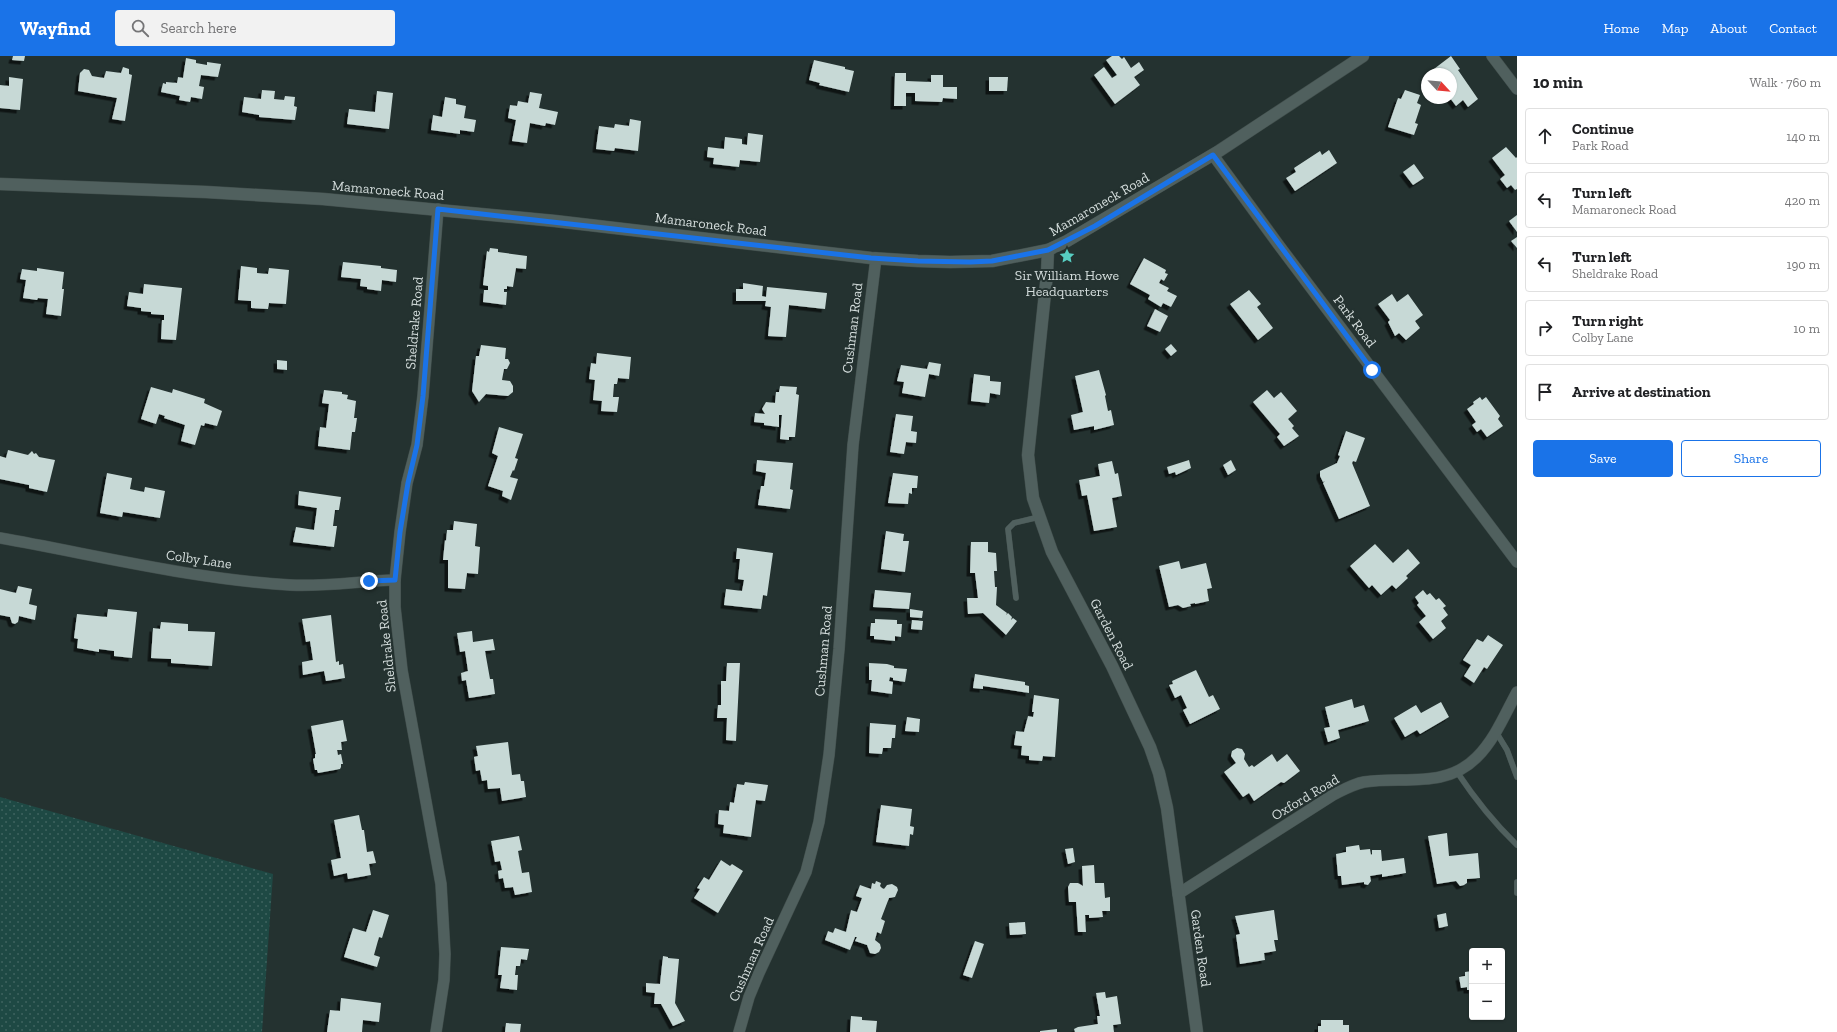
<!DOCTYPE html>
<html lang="en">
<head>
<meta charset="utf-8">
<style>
  :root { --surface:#fff; --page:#f2f2f2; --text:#202124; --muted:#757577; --line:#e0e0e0; --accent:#1a73e8 }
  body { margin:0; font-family:"Zilla Slab",serif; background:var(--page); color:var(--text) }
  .controls { position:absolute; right:12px; bottom:12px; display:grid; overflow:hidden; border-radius:4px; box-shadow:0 1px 3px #0004 }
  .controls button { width:36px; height:36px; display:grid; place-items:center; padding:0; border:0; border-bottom:1px solid var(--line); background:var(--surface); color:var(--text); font:20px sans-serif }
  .compass { position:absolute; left:1421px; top:12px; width:36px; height:36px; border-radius:50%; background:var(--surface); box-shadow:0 1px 3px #0004; rotate:116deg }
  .stop { position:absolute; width:12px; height:12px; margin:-9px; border:3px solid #1a73e8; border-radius:50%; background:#fff }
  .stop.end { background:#1a73e8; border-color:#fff; box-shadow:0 1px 4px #0008 }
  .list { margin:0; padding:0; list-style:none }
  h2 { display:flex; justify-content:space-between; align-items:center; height:52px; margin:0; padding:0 16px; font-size:17px }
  h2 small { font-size:13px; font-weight:400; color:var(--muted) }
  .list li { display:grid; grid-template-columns:26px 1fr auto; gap:12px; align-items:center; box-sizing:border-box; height:56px; margin:0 8px 8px; padding:0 8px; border:1px solid var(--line); border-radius:4px }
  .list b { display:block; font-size:15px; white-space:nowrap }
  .list p { margin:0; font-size:13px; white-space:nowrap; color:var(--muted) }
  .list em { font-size:13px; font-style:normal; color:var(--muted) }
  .actions { display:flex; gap:8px; padding:12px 16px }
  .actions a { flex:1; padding:9px 0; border:1px solid var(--accent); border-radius:4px; text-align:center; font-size:14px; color:var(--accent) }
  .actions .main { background:var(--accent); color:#fff }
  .icon { flex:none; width:22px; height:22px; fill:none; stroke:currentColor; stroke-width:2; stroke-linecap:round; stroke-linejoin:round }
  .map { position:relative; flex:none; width:1517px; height:976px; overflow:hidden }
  header { display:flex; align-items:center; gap:24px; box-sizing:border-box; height:56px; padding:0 20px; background:var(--accent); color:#fff }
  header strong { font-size:19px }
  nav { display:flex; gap:22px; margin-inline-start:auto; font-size:14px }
  .search { width:280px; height:36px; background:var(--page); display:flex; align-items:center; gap:10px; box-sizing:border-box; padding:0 14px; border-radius:4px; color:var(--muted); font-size:15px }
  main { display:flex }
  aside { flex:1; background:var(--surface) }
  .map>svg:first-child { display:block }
  .grass { fill:url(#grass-dots) }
  .building { fill:#c7d9d6; filter:url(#shadow) }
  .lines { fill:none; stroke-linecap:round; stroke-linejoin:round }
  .lane-casing { stroke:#404d4b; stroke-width:6 }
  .street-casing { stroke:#404d4b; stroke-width:12 }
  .secondary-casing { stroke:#404d4b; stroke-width:13 }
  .lane { stroke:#50605e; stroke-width:5.5 }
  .street { stroke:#50605e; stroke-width:11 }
  .secondary { stroke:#50605e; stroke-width:12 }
  .route { stroke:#1a73e8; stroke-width:5 }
  .labels { text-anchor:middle; stroke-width:4; stroke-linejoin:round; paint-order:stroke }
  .street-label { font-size:14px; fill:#d5dedd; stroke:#243230 }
  .poi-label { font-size:14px; fill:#d5dedd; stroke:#243230 }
</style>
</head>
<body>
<header>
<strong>Wayfind</strong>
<div class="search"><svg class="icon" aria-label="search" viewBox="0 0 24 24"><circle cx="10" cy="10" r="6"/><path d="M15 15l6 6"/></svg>Search here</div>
<nav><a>Home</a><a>Map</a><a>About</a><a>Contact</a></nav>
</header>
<main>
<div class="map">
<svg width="1517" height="976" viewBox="0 0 1517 976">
  <defs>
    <pattern id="grass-dots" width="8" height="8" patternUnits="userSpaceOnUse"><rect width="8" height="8" fill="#1e4944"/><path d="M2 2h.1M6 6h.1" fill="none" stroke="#3e635f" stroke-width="1.8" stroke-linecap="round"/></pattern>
    <filter id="shadow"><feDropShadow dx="-3.5" dy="3.5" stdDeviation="0" flood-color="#0009"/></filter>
  </defs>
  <rect width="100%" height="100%" fill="#243230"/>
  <!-- grass -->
  <polygon class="grass" points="0,741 273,818 262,976 0,976"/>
  <!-- building -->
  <g class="building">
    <polygon points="13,0 25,0 24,5 12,4"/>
    <polygon points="1112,0 1119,0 1122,3 1124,1 1131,12 1139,6 1144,14 1134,21 1140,29 1115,48 1094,19 1104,11 1112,22 1117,19 1106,4"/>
    <polygon points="1451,0 1460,13 1458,14 1478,43 1468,51 1463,44 1456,50 1450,42 1451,18 1432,18 1430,16"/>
    <polygon points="186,2 196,4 196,7 207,9 207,6 221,8 218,21 201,19 199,30 204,31 202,43 191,41 190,46 179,44 180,40 161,36 163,27 166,28 166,26 177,27 178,21 183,22"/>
    <polygon points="814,4 845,11 845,13 854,15 849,36 819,29 820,27 809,24"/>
    <polygon points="123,11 129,13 129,18 132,19 125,65 112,63 117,42 78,35 80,17 84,13 89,14 92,20 104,22 106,15 121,17"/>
    <polygon points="895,17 906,17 906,25 931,26 931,19 943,19 943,31 957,31 957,43 943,42 942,46 915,45 915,37 906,37 906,50 894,50"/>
    <polygon points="9,21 23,23 20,54 0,52 0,29 9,30"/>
    <polygon points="989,21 1008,21 1007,35 989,35"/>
    <polygon points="262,34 275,35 274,43 284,44 285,40 295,41 294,50 297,51 295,64 259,61 259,59 242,56 244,41 261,43"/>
    <polygon points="1405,34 1420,39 1417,47 1421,49 1415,67 1418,68 1414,79 1388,71 1398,42 1401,43"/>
    <polygon points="377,35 393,37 389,73 347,68 349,53 375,56"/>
    <polygon points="530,36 542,38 539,52 558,56 555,69 546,67 545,70 530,67 527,87 512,85 516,64 508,62 510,49 517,50 518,45 528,47"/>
    <polygon points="445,41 456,43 456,48 466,50 464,62 476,64 474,76 460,74 460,78 431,74 433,59 442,61"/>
    <polygon points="630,63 641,65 638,95 615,92 614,95 596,93 599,70 614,72 615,68 629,70"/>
    <polygon points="748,77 763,79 760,106 740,104 739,111 713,108 714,102 707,101 708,91 724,93 725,81 742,83 742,88 747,89"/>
    <polygon points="1506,91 1516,102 1517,101 1517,133 1515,134 1511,129 1507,132 1500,123 1505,119 1492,102"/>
    <polygon points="1329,94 1337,107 1295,135 1286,122 1296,116 1294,112 1320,95 1322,99"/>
    <polygon points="1414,108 1424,122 1413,129 1403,116"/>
    <polygon points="1517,159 1517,176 1509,165"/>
    <polygon points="1517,181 1517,192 1511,185"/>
    <polygon points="490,192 498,193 498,196 527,200 526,213 516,212 513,231 507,230 507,233 504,233 504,236 507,236 506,249 483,246 484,234 488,234 488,230 483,229 487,195 489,196"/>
    <polygon points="1144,202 1166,214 1165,217 1168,218 1164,225 1161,223 1159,227 1169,232 1167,235 1177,240 1171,251 1163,247 1161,251 1148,243 1150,239 1130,228"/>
    <polygon points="343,206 381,210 381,212 397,214 396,226 382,224 381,235 367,233 367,231 360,230 361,223 341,221"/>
    <polygon points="241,210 257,212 257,217 268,218 269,212 289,214 286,248 269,247 268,253 251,252 251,245 238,244"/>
    <polygon points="37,212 64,216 62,233 64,233 61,260 46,258 48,243 38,242 37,244 23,242 26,224 20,223 22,213 37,215"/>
    <polygon points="743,227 763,230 762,240 766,241 767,231 827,237 825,253 789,249 786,281 768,280 771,251 765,250 766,245 736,245 736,233 743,233"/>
    <polygon points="144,228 182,232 176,284 161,283 162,264 164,264 164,259 151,258 151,256 141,255 141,252 127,250 129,236 143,238"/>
    <polygon points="1249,234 1261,248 1257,251 1273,272 1258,284 1230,248"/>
    <polygon points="1392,238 1397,246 1408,238 1423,259 1415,265 1420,272 1406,284 1399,277 1395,280 1388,266 1390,264 1378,248"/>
    <polygon points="1155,253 1168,260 1160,276 1147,270"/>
    <polygon points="1171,288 1177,295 1171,300 1165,293"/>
    <polygon points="481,289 506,292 505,303 508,303 510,307 507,313 504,313 502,324 510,325 513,330 513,336 508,340 486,338 479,346 472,335 476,300 479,300"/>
    <polygon points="597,297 631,301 629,323 618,322 617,328 614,328 613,341 619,341 617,356 601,355 602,345 593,344 595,324 589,323 591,307 596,308"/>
    <polygon points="277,304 287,305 287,314 277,313"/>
    <polygon points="929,306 941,308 939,320 929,318 925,341 902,337 904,326 897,325 901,309 927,313"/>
    <polygon points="1099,314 1106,339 1105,340 1108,355 1111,354 1114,369 1094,374 1094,370 1074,374 1071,359 1083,356 1075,320"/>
    <polygon points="974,318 990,320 990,325 1001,326 1000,339 990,337 989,347 971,345"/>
    <polygon points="780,330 797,331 796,338 799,339 795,381 789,381 789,384 780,383 782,359 779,359 779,371 764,369 764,367 754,366 755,357 765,358 762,353 766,346 775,347 776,336 779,336"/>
    <polygon points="151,331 172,337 173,333 205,343 204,347 222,355 217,370 205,367 204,370 201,369 195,389 181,385 185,369 164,362 165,360 159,358 156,368 141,363"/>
    <polygon points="324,334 342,336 342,338 348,339 347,343 356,345 354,362 357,362 355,376 352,376 350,394 318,390 320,371 326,372 329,348 322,347"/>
    <polygon points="1267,334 1274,342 1281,336 1297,355 1288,363 1294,370 1292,372 1299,380 1284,390 1277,381 1280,378 1253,346"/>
    <polygon points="1480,341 1482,344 1486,341 1500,360 1498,363 1503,370 1487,381 1481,373 1477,376 1472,369 1476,366 1467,353 1474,348 1473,346"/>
    <polygon points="896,358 913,360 911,375 917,376 916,387 906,386 904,398 890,396"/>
    <polygon points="499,371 523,378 515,402 518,403 514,415 513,414 510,421 518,423 511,444 502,440 503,435 488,430 498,400 492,397"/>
    <polygon points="1346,375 1365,382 1356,406 1353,405 1352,407 1370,450 1339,463 1323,427 1325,425 1323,426 1320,420 1320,415 1337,407 1340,400 1338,399"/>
    <polygon points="8,394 28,399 32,395 34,398 36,397 39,401 55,404 47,436 29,432 29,429 0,423 0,400 6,402"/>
    <polygon points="757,404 793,407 790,433 793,434 790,453 758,449 761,430 764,430 766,417 756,415"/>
    <polygon points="1189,404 1191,412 1176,419 1175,416 1169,418 1167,411"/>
    <polygon points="1231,404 1236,414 1228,419 1223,409"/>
    <polygon points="1112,405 1115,418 1118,417 1122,440 1112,442 1117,471 1094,475 1087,439 1082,440 1079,424 1100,420 1098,408"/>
    <polygon points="107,417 132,422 130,433 144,436 145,431 165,435 160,462 123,456 122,461 100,457"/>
    <polygon points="893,417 918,420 917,432 912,432 912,438 909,437 908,448 888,447"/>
    <polygon points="299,435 341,441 339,454 335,454 333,470 337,470 334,491 293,486 296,471 314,474 317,452 298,449"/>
    <polygon points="454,465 477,468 475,490 480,491 478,518 467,517 465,533 448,532 448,504 443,504 445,484 446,485 447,474 453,474"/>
    <polygon points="886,475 904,478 903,485 909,485 905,516 881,513"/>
    <polygon points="971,486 988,486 988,496 996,497 997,515 994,515 995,531 997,531 996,549 1007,557 1006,559 1008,557 1012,561 1011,564 1013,562 1017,565 1006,579 983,557 968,558 967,542 978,542 975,517 970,517"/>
    <polygon points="1375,488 1393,507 1408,493 1420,507 1406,520 1408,522 1396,533 1392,529 1381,539 1372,529 1369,532 1350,510"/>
    <polygon points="737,492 773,497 767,540 763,539 761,553 724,549 726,533 742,535 744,524 738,523 740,503 736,503"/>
    <polygon points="1179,505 1181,513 1206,507 1212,532 1207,533 1209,545 1195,548 1195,547 1190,548 1191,550 1183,552 1178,549 1169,551 1159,510"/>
    <polygon points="18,530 32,533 29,548 37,550 35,564 19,560 18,566 15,568 12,567 10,561 0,559 0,533 16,537"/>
    <polygon points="875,534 911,537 909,553 873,551"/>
    <polygon points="1423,534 1427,539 1430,537 1436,544 1439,542 1446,550 1443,552 1448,559 1441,565 1446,572 1433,583 1419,566 1426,560 1417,549 1419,547 1415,541"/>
    <polygon points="108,553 137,556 132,602 114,600 114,595 99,593 99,596 77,592 78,583 74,582 77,558 107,561"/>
    <polygon points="910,553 923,555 922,562 910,561"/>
    <polygon points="331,559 336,606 339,605 339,609 343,608 345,622 326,625 324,615 303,619 302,606 313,604 310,585 306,586 302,563"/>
    <polygon points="875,563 897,564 897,568 902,568 901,581 895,580 895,585 874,583 874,580 870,580 871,567 875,567"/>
    <polygon points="912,564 923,565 922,574 911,573"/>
    <polygon points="161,566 188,568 188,575 215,576 212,610 171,607 171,603 151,602 153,572 160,573"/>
    <polygon points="472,575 473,586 493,583 495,594 485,595 490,623 493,623 495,638 469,642 466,624 462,625 461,617 468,615 465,595 460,596 457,577"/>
    <polygon points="1488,579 1503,589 1487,613 1484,611 1474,627 1464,620 1471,609 1463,604 1477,583 1483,586"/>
    <polygon points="727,607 740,607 736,685 726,684 727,662 717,662 718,649 721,649 721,625 726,625"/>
    <polygon points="869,607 887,608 894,610 894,612 907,613 905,626 893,624 893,622 890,621 889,625 893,626 892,638 871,635 872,624 869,624"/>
    <polygon points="1196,614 1209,641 1213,639 1220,653 1190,668 1183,654 1187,652 1181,639 1175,642 1169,629 1173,628 1172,625"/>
    <polygon points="975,618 1025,626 1025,629 1029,630 1029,637 983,630 983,633 973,632"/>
    <polygon points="1034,639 1059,643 1055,701 1043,700 1042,705 1029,704 1029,700 1021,699 1022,690 1014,689 1016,675 1024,676 1028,660 1033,661 1034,656 1032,656"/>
    <polygon points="1352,643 1354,652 1364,649 1369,665 1338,674 1340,682 1328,686 1324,672 1330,671 1325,651"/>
    <polygon points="1441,646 1449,661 1420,678 1417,674 1405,681 1394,662 1416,649 1421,657"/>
    <polygon points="907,661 920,663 919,676 905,675"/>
    <polygon points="343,664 347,685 341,686 342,694 337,694 338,699 341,698 343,708 341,708 341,711 340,713 318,717 317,714 315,714 313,703 315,702 315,698 316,698 311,670"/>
    <polygon points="870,667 896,669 895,682 892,682 891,692 883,692 882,698 869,697"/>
    <polygon points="508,686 512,719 520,718 521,725 524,725 526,741 502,745 500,732 488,733 487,724 482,725 480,714 476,715 474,701 478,700 476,690"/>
    <polygon points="1237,692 1242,693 1245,698 1244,703 1249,711 1252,709 1254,711 1272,698 1277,706 1287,698 1300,715 1284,727 1281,726 1254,745 1249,737 1243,741 1224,716 1236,707 1231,700 1232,695"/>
    <polygon points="745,726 768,729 765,745 756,744 751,781 723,777 724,769 718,768 719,754 729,755 730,746 734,747 737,728 744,729"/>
    <polygon points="881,749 912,753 910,770 914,771 913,779 910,778 909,790 876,786"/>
    <polygon points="359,759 362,774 364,774 367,796 373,795 376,807 369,808 371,819 348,823 347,817 334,820 331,804 341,802 334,764"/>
    <polygon points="1447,777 1449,800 1478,797 1480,822 1467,823 1467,827 1464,829 1460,830 1456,825 1437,828 1428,780"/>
    <polygon points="519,780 522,794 518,795 522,817 529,816 532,836 515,839 513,831 505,832 503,822 499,823 498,815 502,814 500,805 495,806 491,785"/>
    <polygon points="1359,789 1360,794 1370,793 1371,799 1372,798 1372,794 1381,794 1382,805 1404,802 1406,817 1382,821 1382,818 1370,820 1371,825 1368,829 1364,828 1364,826 1342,829 1341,820 1338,820 1336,798 1346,796 1346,791"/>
    <polygon points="1073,792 1075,806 1068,808 1065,793"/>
    <polygon points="721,804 730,810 732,808 743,815 718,857 694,842 700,833 697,832 704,821 709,824"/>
    <polygon points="1094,809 1095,827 1104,827 1105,842 1110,841 1110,855 1102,855 1103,861 1089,862 1089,859 1085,859 1086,876 1078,876 1076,846 1069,846 1068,831 1070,827 1078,827 1083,830 1082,810"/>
    <polygon points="876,825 881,827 880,830 882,832 884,833 887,829 892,828 897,831 898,834 895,841 889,842 881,863 885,865 881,878 877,876 875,884 880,888 881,892 879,896 875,898 870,897 867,889 855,885 857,881 855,881 850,894 825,884 828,875 833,877 835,872 846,876 851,854 857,856 862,842 856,840 860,829 871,833 872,827 875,828"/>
    <polygon points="373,854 389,859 382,882 379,881 374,899 380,901 377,911 344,901 353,872 366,876"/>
    <polygon points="1274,854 1278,884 1274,884 1276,895 1264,897 1265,904 1240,908 1236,879 1240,878 1235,860"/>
    <polygon points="1446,857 1448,870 1439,872 1437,859"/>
    <polygon points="1025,866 1026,878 1010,879 1009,867"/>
    <polygon points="975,885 984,888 972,922 963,919"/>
    <polygon points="501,891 529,893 527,904 521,903 520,910 516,910 515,919 518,919 517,934 500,932 502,919 498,919"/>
    <polygon points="663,900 668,901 668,902 679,903 675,947 685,965 673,970 661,948 654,948 655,937 646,936 646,927 660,928"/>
    <polygon points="1472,915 1472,934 1467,934 1467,931 1461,932 1459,921 1465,920 1465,916"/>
    <polygon points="1105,936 1106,942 1117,940 1121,968 1113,969 1114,976 1075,976 1074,973 1078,971 1098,968 1097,960 1100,960 1096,937"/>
    <polygon points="341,942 381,947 379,966 363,964 362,976 327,976 330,954 340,955"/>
    <polygon points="851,960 862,961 862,964 877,965 876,976 850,976"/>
    <polygon points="1321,964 1343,964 1343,969 1349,969 1349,976 1318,976 1318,970 1321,970"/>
    <polygon points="506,967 521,968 520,976 505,976"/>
    <polygon points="1057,973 1057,976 1040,976 1040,975"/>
  </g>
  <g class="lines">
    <defs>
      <g id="lane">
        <polyline points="1016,542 1008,473 1014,467 1039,461"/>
        <polyline points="1496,676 1507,694 1517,721"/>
        <path d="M1457,716C1475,743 1493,766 1517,789"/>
        <polyline points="1517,826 1517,837"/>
      </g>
      <g id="street">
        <polyline points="1492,0 1517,33"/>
        <polyline points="1213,99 1278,188 1517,506"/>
        <path d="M0,482C96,499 192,523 290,529C325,531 360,525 395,524"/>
        <path d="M1178,838L1333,739C1343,734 1353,728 1364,726C1403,720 1446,733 1477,701C1495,683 1505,658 1517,636"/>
        <polyline points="436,976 444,924 445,898 441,828 402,614 395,551 395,524 400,476 407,427 417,389 423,340 438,153"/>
        <polyline points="739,976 749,941 759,917 806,816 819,766 829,699 839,593 853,389 876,202"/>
      </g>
      <g id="secondary">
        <polyline points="0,128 206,136 323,143 555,165 871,202 918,205 950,206 992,205 1048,194 1067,185 1219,95 1363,0"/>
        <polyline points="1048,194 1047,218 1028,399 1033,442 1052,496 1112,610 1150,691 1159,717 1167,752 1197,976"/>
      </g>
    </defs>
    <!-- lane casing -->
    <use href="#lane" class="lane-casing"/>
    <!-- street casing -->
    <use href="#street" class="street-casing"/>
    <!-- secondary casing -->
    <use href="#secondary" class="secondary-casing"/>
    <!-- lane -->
    <use href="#lane" class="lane"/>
    <!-- street -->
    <use href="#street" class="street"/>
    <!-- secondary -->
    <use href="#secondary" class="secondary"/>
  </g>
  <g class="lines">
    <!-- route -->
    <polyline class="route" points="369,525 395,524 400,476 408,427 417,389 423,340 438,153 871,202 918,205 970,206 992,205 1048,194 1095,170 1213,99 1372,314"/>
  </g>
  <!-- icons -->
  <defs>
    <symbol id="sight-bare" viewBox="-9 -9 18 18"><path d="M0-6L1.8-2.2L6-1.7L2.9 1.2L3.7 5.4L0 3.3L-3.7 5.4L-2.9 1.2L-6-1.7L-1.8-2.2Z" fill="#57cec2" stroke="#243230" stroke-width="2.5" paint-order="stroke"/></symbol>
  </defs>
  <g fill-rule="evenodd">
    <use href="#sight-bare" x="1056" y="189" width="22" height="22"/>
  </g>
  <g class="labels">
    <!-- street labels -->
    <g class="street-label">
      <text transform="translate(388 134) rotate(5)" y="5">Mamaroneck Road</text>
      <text transform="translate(1099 148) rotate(-30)" y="5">Mamaroneck Road</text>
      <text transform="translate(711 168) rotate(7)" y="5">Mamaroneck Road</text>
      <text transform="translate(1355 265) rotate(53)" y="5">Park Road</text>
      <text transform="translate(414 267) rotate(-85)" y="5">Sheldrake Road</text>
      <text transform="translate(852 272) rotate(-83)" y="5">Cushman Road</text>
      <text transform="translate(199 503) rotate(8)" y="5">Colby Lane</text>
      <text transform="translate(1112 578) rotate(63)" y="5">Garden Road</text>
      <text transform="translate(386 590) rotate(-96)" y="5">Sheldrake Road</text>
      <text transform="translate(823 595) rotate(-85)" y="5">Cushman Road</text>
      <text transform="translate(1305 741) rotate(-31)" y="5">Oxford Road</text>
      <text transform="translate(1201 892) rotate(82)" y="5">Garden Road</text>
      <text transform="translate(751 903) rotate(-66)" y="5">Cushman Road</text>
    </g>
    <!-- poi labels -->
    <g class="poi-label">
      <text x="1067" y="224">Sir William Howe<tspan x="1067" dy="16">Headquarters</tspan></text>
    </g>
  </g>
</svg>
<div class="controls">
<button>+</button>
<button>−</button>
</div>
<svg class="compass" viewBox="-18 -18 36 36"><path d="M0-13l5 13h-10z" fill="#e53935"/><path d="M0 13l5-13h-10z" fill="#757577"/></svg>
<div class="stop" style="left:1372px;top:314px"></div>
<div class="stop end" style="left:369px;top:525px"></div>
</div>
<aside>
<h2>10 min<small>Walk · 760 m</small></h2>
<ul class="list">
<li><svg class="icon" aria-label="ahead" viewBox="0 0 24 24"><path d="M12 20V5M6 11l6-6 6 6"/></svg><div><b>Continue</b><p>Park Road</p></div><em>140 m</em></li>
<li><svg class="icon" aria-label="left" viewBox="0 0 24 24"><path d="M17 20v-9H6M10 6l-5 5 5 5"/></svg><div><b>Turn left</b><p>Mamaroneck Road</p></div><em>420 m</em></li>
<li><svg class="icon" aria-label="left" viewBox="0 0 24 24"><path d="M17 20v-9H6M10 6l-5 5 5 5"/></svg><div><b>Turn left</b><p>Sheldrake Road</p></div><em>190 m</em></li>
<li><svg class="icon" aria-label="right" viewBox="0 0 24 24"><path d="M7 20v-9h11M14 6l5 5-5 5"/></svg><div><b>Turn right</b><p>Colby Lane</p></div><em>10 m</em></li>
<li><svg class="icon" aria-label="arrive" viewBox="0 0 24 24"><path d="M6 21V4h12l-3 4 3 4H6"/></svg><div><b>Arrive at destination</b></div></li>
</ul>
<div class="actions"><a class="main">Save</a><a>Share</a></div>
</aside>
</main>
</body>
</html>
